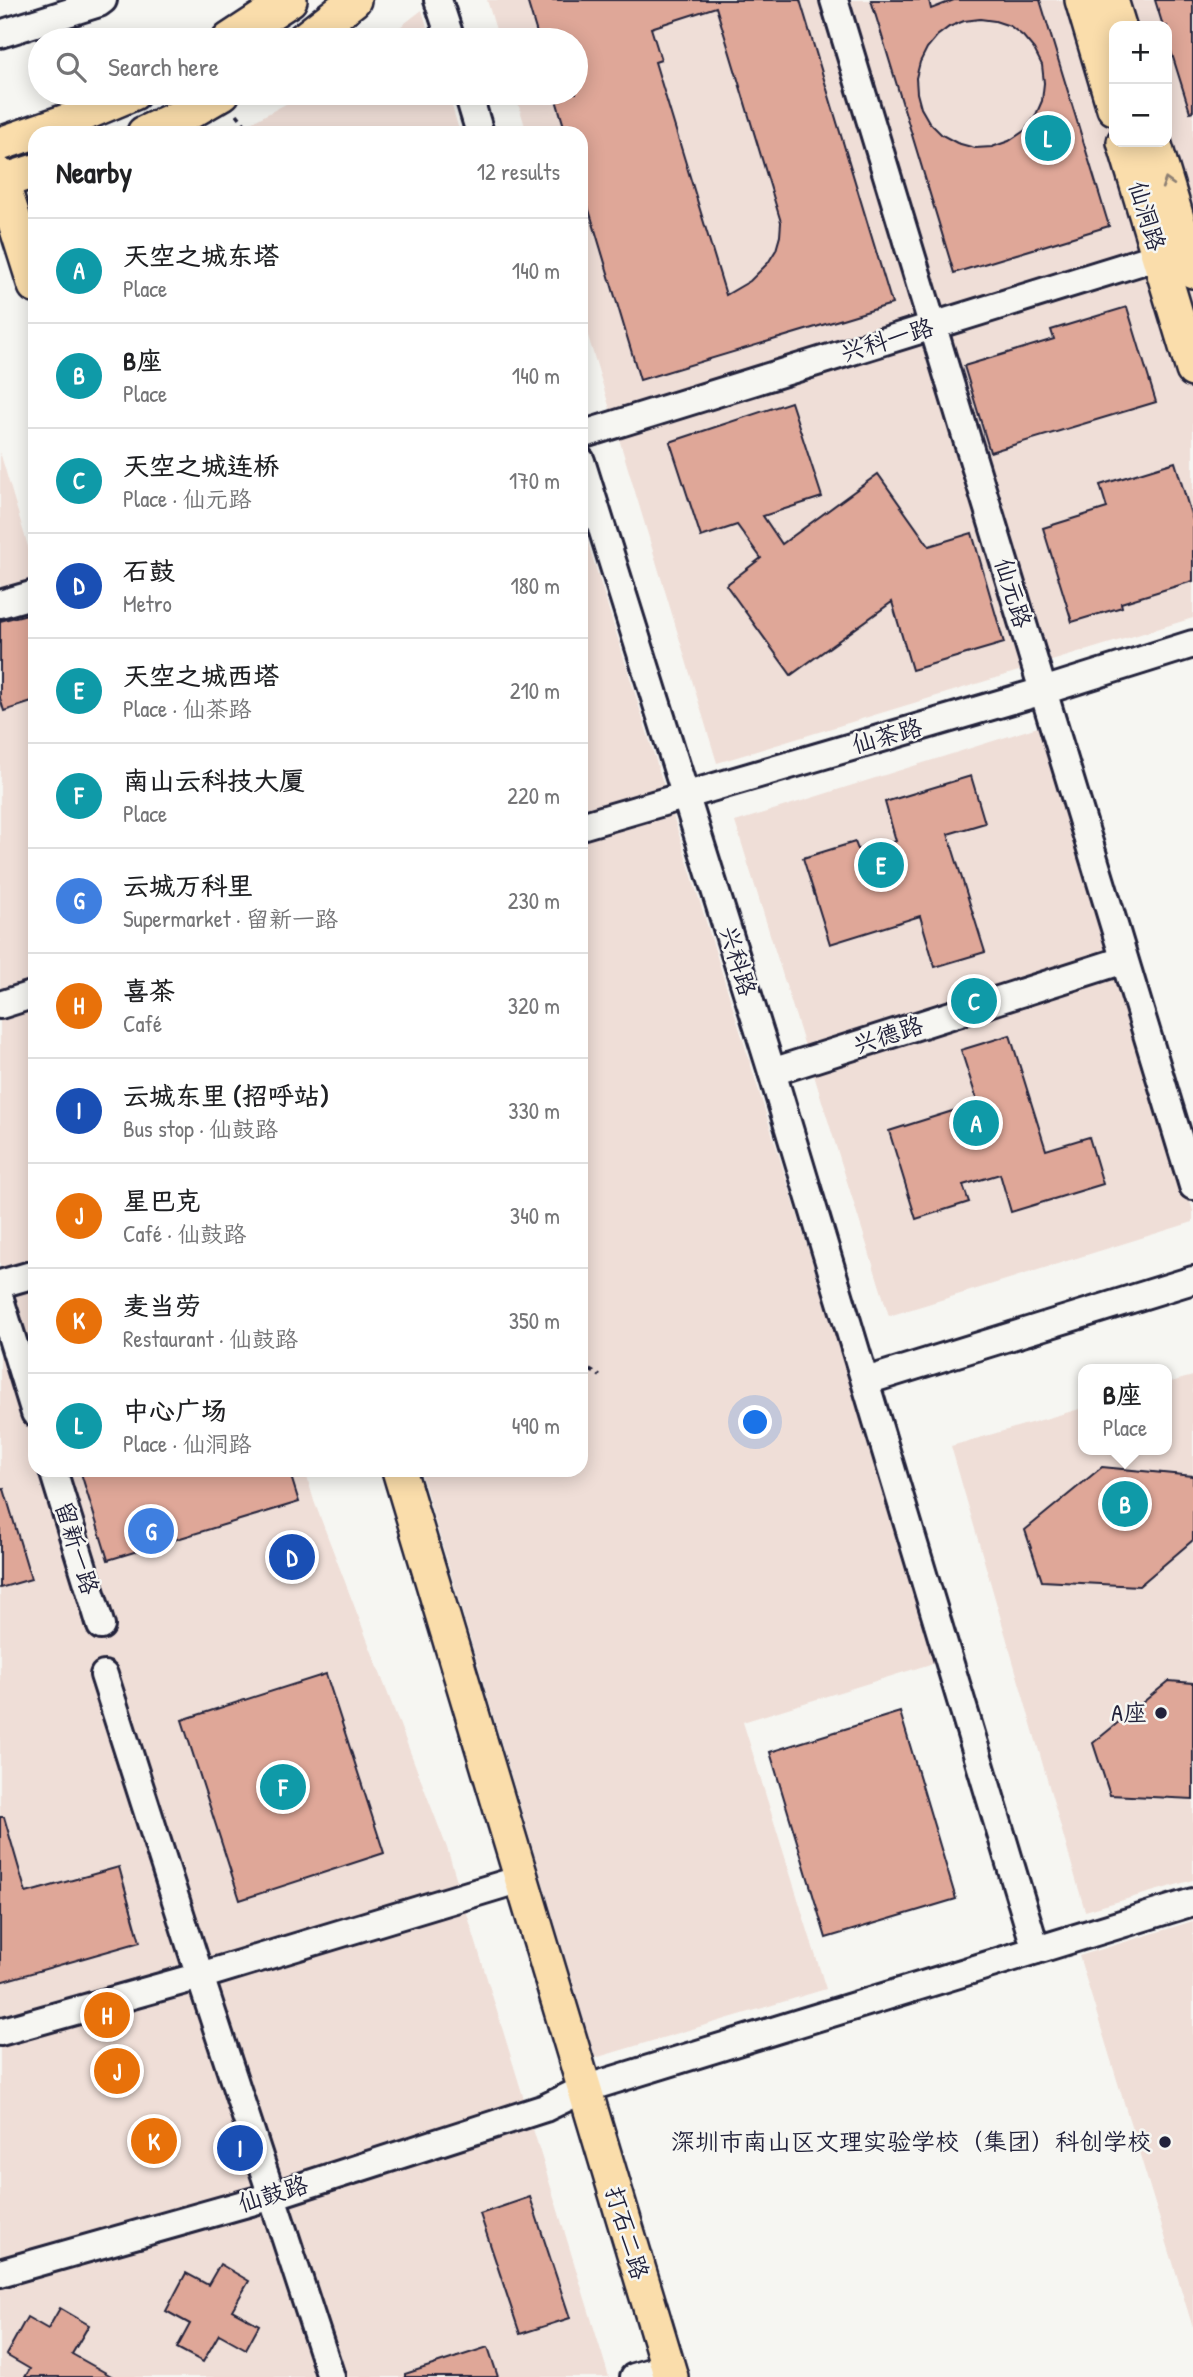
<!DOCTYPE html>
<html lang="en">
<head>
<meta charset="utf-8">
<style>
  :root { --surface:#fff; --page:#f2f2f2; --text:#202124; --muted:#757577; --line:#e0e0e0; --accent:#22223b }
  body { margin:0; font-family:"Patrick Hand","LXGW WenKai TC",sans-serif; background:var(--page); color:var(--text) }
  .controls { position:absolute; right:21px; top:21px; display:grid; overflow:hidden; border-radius:14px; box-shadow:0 4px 18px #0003 }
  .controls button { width:63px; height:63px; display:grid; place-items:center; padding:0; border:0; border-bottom:2px solid var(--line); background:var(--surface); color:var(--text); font:35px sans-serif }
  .you { position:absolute; left:756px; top:1423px; width:24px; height:24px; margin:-18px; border:5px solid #fff; border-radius:50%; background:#1a73e8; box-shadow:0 0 0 10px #1a73e833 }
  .badge { display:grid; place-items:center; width:46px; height:46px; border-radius:50%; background:var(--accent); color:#fff; font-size:23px; font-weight:700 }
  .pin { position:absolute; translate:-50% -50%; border:4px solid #fff; box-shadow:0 2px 7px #0006 }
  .popup { position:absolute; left:1078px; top:1364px; width:94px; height:91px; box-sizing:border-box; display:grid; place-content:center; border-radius:14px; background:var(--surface); filter:drop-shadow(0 2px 5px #0005); font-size:23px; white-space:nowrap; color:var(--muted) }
  .popup b { font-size:26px; color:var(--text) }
  .popup::after { content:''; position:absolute; left:50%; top:100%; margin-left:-14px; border:14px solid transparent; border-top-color:var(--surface) }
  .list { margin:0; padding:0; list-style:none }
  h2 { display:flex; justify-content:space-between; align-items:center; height:91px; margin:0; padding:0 28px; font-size:30px }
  h2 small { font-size:23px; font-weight:400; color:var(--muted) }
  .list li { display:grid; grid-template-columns:46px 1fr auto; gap:21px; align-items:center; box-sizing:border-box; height:105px; padding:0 28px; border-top:2px solid var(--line) }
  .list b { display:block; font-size:26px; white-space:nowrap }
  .list p { margin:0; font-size:23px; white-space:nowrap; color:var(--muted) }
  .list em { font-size:23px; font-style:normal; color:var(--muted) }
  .icon { flex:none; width:38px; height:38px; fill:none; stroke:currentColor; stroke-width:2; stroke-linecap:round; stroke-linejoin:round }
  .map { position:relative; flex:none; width:1193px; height:2377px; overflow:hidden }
  .search { position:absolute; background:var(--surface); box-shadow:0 4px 18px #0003; left:28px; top:28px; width:560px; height:77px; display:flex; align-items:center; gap:18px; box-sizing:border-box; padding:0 24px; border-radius:38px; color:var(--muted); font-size:26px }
  .panel { position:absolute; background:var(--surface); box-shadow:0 4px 18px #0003; left:28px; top:126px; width:560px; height:1351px; border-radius:21px }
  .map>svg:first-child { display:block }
  .built { fill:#efded7; fill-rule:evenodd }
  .building { fill:#dfa798; stroke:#22223b; stroke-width:2; fill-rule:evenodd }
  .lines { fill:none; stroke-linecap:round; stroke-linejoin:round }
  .minor-casing { stroke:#22223b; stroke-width:32 }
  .major-casing { stroke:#22223b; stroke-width:38 }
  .path { stroke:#22223b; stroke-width:3.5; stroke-dasharray:5 5; stroke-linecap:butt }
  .minor { stroke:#f6f6f2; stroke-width:26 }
  .major { stroke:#faddab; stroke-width:33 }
  .oneway { stroke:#8e8073 }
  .poi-dot { fill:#22223b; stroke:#f6f6f2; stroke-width:2.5 }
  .labels { text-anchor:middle; stroke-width:5; stroke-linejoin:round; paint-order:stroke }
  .street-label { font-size:24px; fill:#22223b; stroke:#f6f6f2 }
  .poi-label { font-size:24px; fill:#22223b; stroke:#f6f6f2; text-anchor:end }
</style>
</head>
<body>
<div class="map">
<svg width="1193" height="2377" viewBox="0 0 1193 2377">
  <rect width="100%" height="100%" fill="#f6f6f2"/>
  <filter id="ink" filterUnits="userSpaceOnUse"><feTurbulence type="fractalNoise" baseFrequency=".0143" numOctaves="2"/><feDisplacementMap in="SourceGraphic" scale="14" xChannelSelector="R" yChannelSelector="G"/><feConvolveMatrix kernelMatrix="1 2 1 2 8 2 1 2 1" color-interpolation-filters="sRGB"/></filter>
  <g filter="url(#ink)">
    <!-- built -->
    <g class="built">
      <path d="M487,0H1193V618L717,763L581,313V133H527L515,93H576V40H499ZM1114,26H1167V142H1114Z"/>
      <polygon points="422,10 431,40 383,40"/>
      <polygon points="306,93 448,93 460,133 232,133"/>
      <polygon points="0,452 35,570 35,1470 305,1470 314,1501 447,1848 609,2377 0,2377"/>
      <polygon points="581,520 937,1662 743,1722 826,1989 595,2058 420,1470 581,1470"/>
      <polygon points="1041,726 1193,1211 1193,1222 889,1316 735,822"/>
      <polygon points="1193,1376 1193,1880 1085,1911 951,1446 1083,1408 1083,1450 1167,1450 1167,1383"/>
      <polygon points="1193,1921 1193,2328 1079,1956"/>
    </g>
    <!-- building -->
    <g class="building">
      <path d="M527,0H800L892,304L640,380L581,183V133H566L554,93H576V40H539ZM716,7L781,222L780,236L776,250L768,263L750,281L726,295L655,62L661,60L651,28Z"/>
      <path d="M871,0H929L931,9L954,0H1040L1109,226L954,273ZM980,19L995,21L1010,26L1023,36L1034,49L1042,65L1044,83L1042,101L1035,117L1024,131L1009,141L992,147L975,148L957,143L942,135L929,122L921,108L917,93L916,78L920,62L927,48L937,36L949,27L964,21Z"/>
      <polygon points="1155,0 1193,0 1193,111 1190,112 1167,38 1167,26 1163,26"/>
      <polygon points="1127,307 1156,402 990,452 964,366 1054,339 1051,330"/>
      <polygon points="791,402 822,497 763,516 782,544 878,474 929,546 972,533 1004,643 912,670 892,602 791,675 726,585 761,558 737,525 701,537 670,442"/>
      <polygon points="1175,462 1193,521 1193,581 1121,603 1122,607 1072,622 1043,528 1107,508 1100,485"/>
      <polygon points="35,612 35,701 4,711 0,698 0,621"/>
      <polygon points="971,776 985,823 948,834 985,952 935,967 920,916 830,944 803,858 855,842 859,852 896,841 885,802"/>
      <polygon points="1010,1035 1046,1150 1089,1137 1103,1184 1011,1212 1000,1174 963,1185 969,1202 916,1219 889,1131 978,1103 961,1050"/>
      <polygon points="1102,1467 1193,1476 1193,1540 1139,1586 1042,1581 1025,1530"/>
      <polygon points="80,1470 289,1470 299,1502 108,1560"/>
      <polygon points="4,1489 31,1579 0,1588 0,1490"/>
      <polygon points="326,1674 384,1853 240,1900 182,1720"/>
      <polygon points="1169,1681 1193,1683 1193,1799 1110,1795 1093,1743"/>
      <polygon points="900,1712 956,1899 826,1938 770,1752"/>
      <polygon points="0,1817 4,1817 26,1893 119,1867 140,1942 0,1982"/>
      <polygon points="530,2197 570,2318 520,2334 480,2214"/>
      <polygon points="220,2264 249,2281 232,2310 259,2325 246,2349 219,2334 203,2362 177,2348 190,2324 166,2311 186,2273 208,2285"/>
      <polygon points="60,2308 89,2325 72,2354 113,2377 25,2377 30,2369 6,2355 27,2317 48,2329"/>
      <polygon points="488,2347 498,2377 405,2377 405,2374"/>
    </g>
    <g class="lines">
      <defs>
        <g id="minor">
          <polyline points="438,0 451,40"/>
          <polyline points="834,0 1193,1186"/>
          <polyline points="0,34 99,3 103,0"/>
          <polyline points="468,93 480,133"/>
          <polyline points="581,435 1178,250"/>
          <polyline points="581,461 772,1072 1036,1950"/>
          <polyline points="0,604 35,594"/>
          <polyline points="581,826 1043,691 1193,644"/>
          <polyline points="0,1005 35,994"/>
          <polyline points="772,1072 1124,960"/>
          <polyline points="0,1284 35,1274"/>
          <polyline points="0,1299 35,1413"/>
          <polyline points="866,1381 1193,1280"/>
          <polyline points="53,1470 101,1626"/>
          <polyline points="104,1675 200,1976 331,2377"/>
          <polyline points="0,2032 200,1976 521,1879"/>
          <polyline points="0,2273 272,2196 545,2108 584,2089 1193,1902"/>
          <polyline points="634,2377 668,2367"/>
        </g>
        <g id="major">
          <polyline points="1082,0 1114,108"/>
          <polyline points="1111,0 1119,26"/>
          <polyline points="229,40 290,0"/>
          <polyline points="303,40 354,0"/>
          <polyline points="144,133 192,111 223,93"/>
          <polyline points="1124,142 1193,370"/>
          <polyline points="1154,142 1193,271"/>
          <polyline points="0,144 72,119 134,93"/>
          <polyline points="0,175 35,286"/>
          <polyline points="0,182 35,171"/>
          <polyline points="399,1470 671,2377"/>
        </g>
      </defs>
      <!-- minor casing -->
      <use href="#minor" class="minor-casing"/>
      <!-- major casing -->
      <use href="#major" class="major-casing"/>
      <!-- path -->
      <g class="path">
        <polyline points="237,114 244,123 249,133"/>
        <polyline points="581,1365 600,1376"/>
      </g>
      <!-- minor -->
      <use href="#minor" class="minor"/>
      <!-- major -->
      <use href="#major" class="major"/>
    </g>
    <!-- one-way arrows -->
    <defs><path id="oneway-chevron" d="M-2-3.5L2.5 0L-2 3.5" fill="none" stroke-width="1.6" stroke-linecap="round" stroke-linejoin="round" transform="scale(1.75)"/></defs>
    <use class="oneway" href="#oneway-chevron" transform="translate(1167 183) rotate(-107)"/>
  </g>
  <!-- markers -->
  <g class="poi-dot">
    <circle cx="1161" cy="1713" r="7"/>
    <circle cx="1165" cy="2142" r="7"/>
  </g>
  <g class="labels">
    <!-- street labels -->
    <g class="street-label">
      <text transform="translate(1147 216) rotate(73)" y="8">仙洞路</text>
      <text transform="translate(887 340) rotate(-17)" y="8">兴科一路</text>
      <text transform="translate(1013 593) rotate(73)" y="8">仙元路</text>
      <text transform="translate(887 736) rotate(-16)" y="8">仙茶路</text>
      <text transform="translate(738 961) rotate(73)" y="8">兴科路</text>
      <text transform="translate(888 1035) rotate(-18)" y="8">兴德路</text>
      <text transform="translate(77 1548) rotate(73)" y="8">留新一路</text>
      <text transform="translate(273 2194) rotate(-17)" y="8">仙鼓路</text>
      <text transform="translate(627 2233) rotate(73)" y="8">打石二路</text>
    </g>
    <!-- poi labels -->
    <g class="poi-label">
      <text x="1147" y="1721">A座</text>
      <text x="1151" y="2150">深圳市南山区文理实验学校（集团）科创学校</text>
    </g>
  </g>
</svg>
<div class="controls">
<button>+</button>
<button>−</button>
</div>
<div class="you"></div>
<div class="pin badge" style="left:976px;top:1123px;background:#0f9aa8">A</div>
<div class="pin badge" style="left:1125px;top:1504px;background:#0f9aa8">B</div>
<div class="popup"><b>B座</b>Place</div>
<div class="pin badge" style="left:974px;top:1001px;background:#0f9aa8">C</div>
<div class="pin badge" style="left:292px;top:1557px;background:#1a4fb4">D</div>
<div class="pin badge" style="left:881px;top:865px;background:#0f9aa8">E</div>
<div class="pin badge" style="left:283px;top:1787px;background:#0f9aa8">F</div>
<div class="pin badge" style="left:151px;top:1531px;background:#3f7fe0">G</div>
<div class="pin badge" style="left:107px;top:2015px;background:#e8710a">H</div>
<div class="pin badge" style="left:240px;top:2148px;background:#1a4fb4">I</div>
<div class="pin badge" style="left:117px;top:2071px;background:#e8710a">J</div>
<div class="pin badge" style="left:154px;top:2141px;background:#e8710a">K</div>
<div class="pin badge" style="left:1048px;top:138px;background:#0f9aa8">L</div>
<div class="search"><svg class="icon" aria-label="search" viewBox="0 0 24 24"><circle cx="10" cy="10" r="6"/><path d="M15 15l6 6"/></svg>Search here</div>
<section class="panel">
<h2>Nearby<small>12 results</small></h2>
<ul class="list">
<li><span class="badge" style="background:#0f9aa8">A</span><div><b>天空之城东塔</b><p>Place</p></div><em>140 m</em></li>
<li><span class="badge" style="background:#0f9aa8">B</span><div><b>B座</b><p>Place</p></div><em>140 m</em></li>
<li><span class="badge" style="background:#0f9aa8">C</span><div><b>天空之城连桥</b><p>Place · 仙元路</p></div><em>170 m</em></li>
<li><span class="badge" style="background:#1a4fb4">D</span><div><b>石鼓</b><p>Metro</p></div><em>180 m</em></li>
<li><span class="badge" style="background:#0f9aa8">E</span><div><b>天空之城西塔</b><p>Place · 仙茶路</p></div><em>210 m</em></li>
<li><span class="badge" style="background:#0f9aa8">F</span><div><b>南山云科技大厦</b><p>Place</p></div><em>220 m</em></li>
<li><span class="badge" style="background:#3f7fe0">G</span><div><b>云城万科里</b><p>Supermarket · 留新一路</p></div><em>230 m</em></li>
<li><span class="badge" style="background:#e8710a">H</span><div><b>喜茶</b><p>Café</p></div><em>320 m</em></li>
<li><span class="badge" style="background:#1a4fb4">I</span><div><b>云城东里 (招呼站)</b><p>Bus stop · 仙鼓路</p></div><em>330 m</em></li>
<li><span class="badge" style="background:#e8710a">J</span><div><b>星巴克</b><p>Café · 仙鼓路</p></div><em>340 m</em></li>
<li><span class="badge" style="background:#e8710a">K</span><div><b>麦当劳</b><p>Restaurant · 仙鼓路</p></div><em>350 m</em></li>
<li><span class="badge" style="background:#0f9aa8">L</span><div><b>中心广场</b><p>Place · 仙洞路</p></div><em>490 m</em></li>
</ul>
</section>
</div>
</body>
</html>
